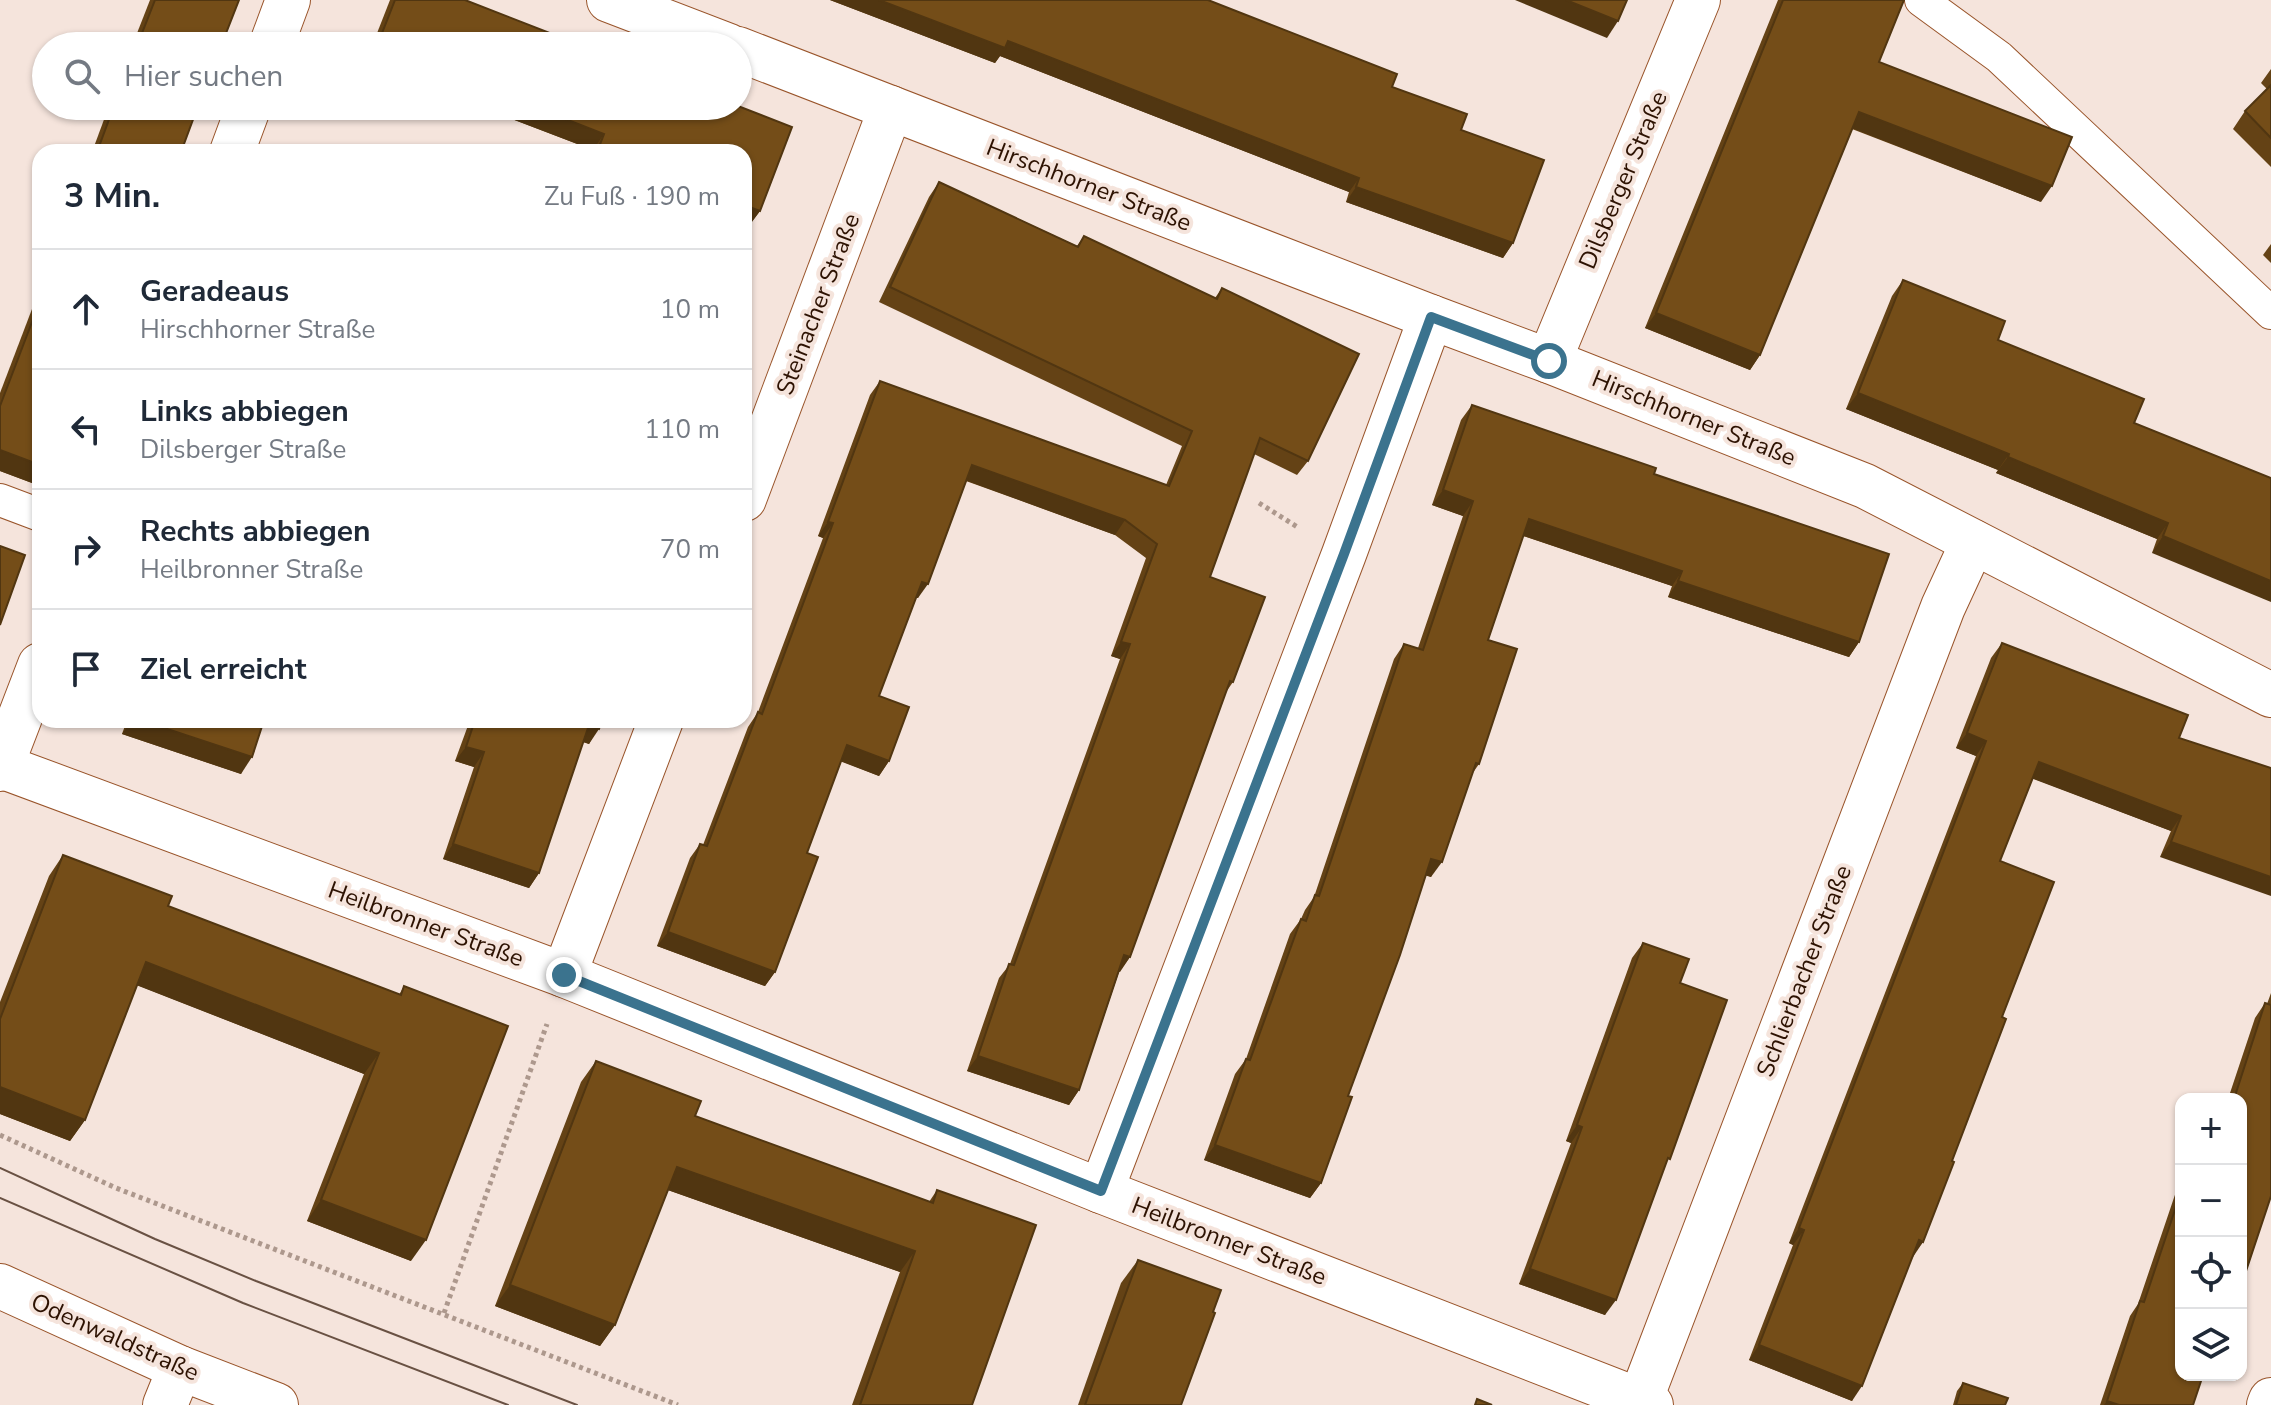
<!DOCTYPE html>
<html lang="de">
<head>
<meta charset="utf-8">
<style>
  :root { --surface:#fff; --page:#f6f6f7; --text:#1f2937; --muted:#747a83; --line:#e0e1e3 }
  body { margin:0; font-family:"Nunito Sans",sans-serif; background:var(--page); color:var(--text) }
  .controls { position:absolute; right:24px; bottom:24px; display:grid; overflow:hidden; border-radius:16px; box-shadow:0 2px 6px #0004 }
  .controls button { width:72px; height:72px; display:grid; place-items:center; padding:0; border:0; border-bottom:2px solid var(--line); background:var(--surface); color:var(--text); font:40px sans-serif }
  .stop { position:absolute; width:24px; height:24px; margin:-18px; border:6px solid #3b738e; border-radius:50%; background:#fff }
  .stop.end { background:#3b738e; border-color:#fff; box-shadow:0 2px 8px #0008 }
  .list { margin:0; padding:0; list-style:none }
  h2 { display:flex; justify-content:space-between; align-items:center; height:104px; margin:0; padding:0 32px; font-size:34px }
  h2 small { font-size:26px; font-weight:400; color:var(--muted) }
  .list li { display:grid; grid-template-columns:52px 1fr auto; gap:24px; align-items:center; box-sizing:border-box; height:120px; padding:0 32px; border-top:2px solid var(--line) }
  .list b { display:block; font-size:30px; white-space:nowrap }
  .list p { margin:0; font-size:26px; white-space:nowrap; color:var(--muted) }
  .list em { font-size:26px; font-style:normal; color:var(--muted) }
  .icon { flex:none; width:44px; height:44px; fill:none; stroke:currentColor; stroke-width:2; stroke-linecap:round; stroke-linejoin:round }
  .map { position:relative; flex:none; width:2271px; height:1405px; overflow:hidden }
  .search { position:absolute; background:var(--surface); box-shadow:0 2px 6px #0004; left:32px; top:32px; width:720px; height:88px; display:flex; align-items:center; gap:20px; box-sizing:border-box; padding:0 28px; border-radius:44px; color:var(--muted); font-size:30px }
  .panel { position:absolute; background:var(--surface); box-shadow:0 2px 6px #0004; left:32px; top:144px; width:720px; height:584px; border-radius:24px }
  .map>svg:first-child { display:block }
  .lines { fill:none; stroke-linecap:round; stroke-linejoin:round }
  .lane-casing { stroke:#99542a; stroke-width:34 }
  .street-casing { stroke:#99542a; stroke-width:46 }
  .path { stroke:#ad988d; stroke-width:5; stroke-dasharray:4 4; stroke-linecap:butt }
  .lane { stroke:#fff; stroke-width:32 }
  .street { stroke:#fff; stroke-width:44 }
  .tram { stroke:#695143; stroke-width:2 }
  .wall { fill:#644215 }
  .shaded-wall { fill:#513611 }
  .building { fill:#744d18; stroke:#513611; stroke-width:2 }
  .route { stroke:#3b738e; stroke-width:10 }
  .labels { text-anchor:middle; stroke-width:8; stroke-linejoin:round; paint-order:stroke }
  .street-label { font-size:24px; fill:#2d1202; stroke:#f5e4dc }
</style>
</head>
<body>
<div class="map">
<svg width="2271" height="1405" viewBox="0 0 2271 1405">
  <rect width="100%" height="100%" fill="#f5e4dc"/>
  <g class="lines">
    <defs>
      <g id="lane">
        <polyline points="1921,0 1999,57 2271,313"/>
        <polyline points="0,500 40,515"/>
      </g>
      <g id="street">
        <polyline points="609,0 729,46"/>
        <polyline points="271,46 288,0"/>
        <polyline points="738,49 1431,317 1549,361 1865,486 2271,695"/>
        <polyline points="232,152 249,106"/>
        <polyline points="1549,361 1698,0"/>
        <polyline points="744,499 891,108"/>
        <polyline points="1,766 564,975 1101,1191 1651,1405"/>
        <polyline points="0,769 40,665"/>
        <polyline points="564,975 661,720"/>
        <polyline points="1101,1191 1344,554 1431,317"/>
        <polyline points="0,1286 180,1368 276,1405"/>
        <polyline points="1640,1401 1943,607 1973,542"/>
        <polyline points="165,1405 180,1368"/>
        <polyline points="2269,1405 2271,1400"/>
      </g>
    </defs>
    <!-- lane casing -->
    <use href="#lane" class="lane-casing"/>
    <!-- street casing -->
    <use href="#street" class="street-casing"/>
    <!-- path -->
    <g class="path">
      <polyline points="1259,503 1299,528"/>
      <polyline points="0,1135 116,1188 678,1405"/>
      <polyline points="444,1313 547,1024"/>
    </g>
    <!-- lane -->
    <use href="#lane" class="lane"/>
    <!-- street -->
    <use href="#street" class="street"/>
    <!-- tram -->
    <g class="tram">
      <polyline points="0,1168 155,1239 256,1281 577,1405"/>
      <polyline points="0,1198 243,1303 508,1405"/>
    </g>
  </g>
  <!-- wall -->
  <g class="wall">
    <polygon points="150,0 239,0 221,46 132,46"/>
    <polygon points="390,0 465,0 583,46 372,46"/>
    <polygon points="830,0 1208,0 1392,87 1461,130 1513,243 1503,258 1346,202 1349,192 1000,56 995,63"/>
    <polygon points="1778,0 1904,0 1879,62 2041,202 1852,129 1760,355 1750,370 1645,328"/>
    <polygon points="2271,69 2271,167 2233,129 2245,111 2267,89 2261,83"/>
    <polygon points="109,106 198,106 181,152 92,152"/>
    <polygon points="478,106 738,106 760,211 748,227 744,226 744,152 592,152 593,150"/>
    <polygon points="939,182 1077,246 1084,236 1215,298 1222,288 1308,461 1297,475 1254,454 1210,577 1233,682 1226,692 1130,957 1119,972 1079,1090 1069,1105 967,1071 999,978 1010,964 1120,659 1111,656 1146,558 1115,535 966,481 918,598 916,598 879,696 889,761 879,776 841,761 807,853 775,972 765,986 657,946 690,858 700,844 703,845 748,727 758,712 823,538 818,536 870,395 880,381 1166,485 1182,446 879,302 929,197"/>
    <polygon points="2271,244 2271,263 2263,255"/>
    <polygon points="1903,280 1998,340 2134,423 2271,478 2152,553 2157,539 1996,473 1998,470 1846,409 1892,296"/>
    <polygon points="40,288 40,486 0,471 0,393"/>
    <polygon points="1472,405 1654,474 1859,642 1849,657 1668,597 1672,586 1523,536 1488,640 1479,764 1472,774 1431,877 1426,875 1348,1096 1321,1183 1310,1198 1204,1160 1235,1074 1246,1059 1290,934 1301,919 1305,910 1314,897 1394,659 1404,644 1418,648 1463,516 1432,505 1461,420"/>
    <polygon points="2002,643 2179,738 2271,768 2160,857 2171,831 2032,778 2000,861 2002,1017 1923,1242 1912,1256 1852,1401 1749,1360 1793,1245 1789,1243 1976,756 1956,748 1991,658"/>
    <polygon points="127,720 264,720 241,774 122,734"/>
    <polygon points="470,720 602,720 589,744 583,742 539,873 529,888 443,859 474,767 455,761"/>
    <polygon points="63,855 168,906 399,995 404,986 411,1261 307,1221 364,1074 137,985 85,1120 70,1141 0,1114 0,1002 49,876"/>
    <polygon points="1643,943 1680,983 1664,1167 1605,1315 1519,1284 1571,1143 1566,1141 1632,958"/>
    <polygon points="2271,993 2271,1196 2241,1099 2228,1099 2255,1018 2265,1003 2267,1004"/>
    <polygon points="596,1061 695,1116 929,1202 937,1190 972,1405 852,1405 900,1272 668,1190 615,1325 600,1346 495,1306 581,1082"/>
    <polygon points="2181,1177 2181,1375 2193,1405 2100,1405 2130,1316 2138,1304"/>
    <polygon points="1138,1260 1181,1405 1078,1405 1121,1283"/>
    <polygon points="1963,1383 2005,1405 1953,1405 1957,1391"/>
  </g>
  <!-- shaded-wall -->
  <g class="shaded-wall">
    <polygon points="830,0 879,0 1008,41 1359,178 1349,192 1000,56 995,63"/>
    <polygon points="1515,0 1566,0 1618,21 1607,38"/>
    <polygon points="478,106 532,106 604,134 593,150"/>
    <polygon points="1859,112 2052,186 2041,202 1849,127"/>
    <polygon points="599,147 611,152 596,152"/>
    <polygon points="1356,187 1513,243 1503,258 1346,202"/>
    <polygon points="744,205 760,211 748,227 744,226"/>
    <polygon points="1656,313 1760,355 1750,370 1645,328"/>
    <polygon points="1858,393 2009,454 1998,470 1846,409"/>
    <polygon points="0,450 40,465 40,486 0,471"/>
    <polygon points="2008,457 2168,523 2157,539 1996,473"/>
    <polygon points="972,465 1125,520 1115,535 962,479"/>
    <polygon points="1443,490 1473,501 1463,516 1432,505"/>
    <polygon points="1529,519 1682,571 1672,586 1518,534"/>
    <polygon points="828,522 833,523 823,538 818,536"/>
    <polygon points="2163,536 2271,581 2271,602 2152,553"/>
    <polygon points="1678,581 1859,642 1849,657 1668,597"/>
    <polygon points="922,582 928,584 918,598 912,596"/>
    <polygon points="1121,642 1130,644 1120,659 1111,656"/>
    <polygon points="132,720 140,720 252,757 241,774 122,734"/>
    <polygon points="589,725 599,729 589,744 578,740"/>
    <polygon points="1967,733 1986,741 1976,756 1956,748"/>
    <polygon points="847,745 889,761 879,776 837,760"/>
    <polygon points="466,747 484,752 474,767 455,761"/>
    <polygon points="2039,762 2181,816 2171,831 2028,777"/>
    <polygon points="2171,842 2271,877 2271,896 2160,857"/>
    <polygon points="453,844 539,873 529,888 443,859"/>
    <polygon points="1431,859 1442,862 1431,877 1420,874"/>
    <polygon points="668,932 775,972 765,986 657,946"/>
    <polygon points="1124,955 1130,957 1120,972 1114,970"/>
    <polygon points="146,962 379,1053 364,1074 131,983"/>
    <polygon points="978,1056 1079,1090 1069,1105 967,1071"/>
    <polygon points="0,1087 85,1120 70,1141 0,1114"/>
    <polygon points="1577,1125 1582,1127 1571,1143 1566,1141"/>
    <polygon points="1215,1145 1321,1183 1310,1198 1204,1160"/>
    <polygon points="677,1167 915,1251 900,1272 662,1188"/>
    <polygon points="321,1200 426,1240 411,1261 307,1221"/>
    <polygon points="1799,1228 1804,1230 1793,1245 1789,1243"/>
    <polygon points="1919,1240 1923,1242 1913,1257 1908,1255"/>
    <polygon points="1530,1269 1616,1300 1605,1315 1519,1284"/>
    <polygon points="510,1285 615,1325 600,1346 495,1306"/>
    <polygon points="1759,1345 1862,1386 1852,1401 1749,1360"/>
    <polygon points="2107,1401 2119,1405 2104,1405"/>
  </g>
  <!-- building -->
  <g class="building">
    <polygon points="155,0 239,0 221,46 137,46"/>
    <polygon points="395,0 465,0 583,46 377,46"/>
    <polygon points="879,0 1208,0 1397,74 1392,87 1467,114 1461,130 1544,160 1513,243 1356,187 1359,178 1008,41 1005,48"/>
    <polygon points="1566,0 1627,0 1618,21"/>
    <polygon points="1783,0 1904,0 1879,62 2072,137 2052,186 1859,112 1760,355 1656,313"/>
    <polygon points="2271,85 2271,138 2245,111"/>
    <polygon points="114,106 198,106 181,152 97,152"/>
    <polygon points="532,106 738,106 792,127 760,211 744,205 744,152 611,152 599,147 604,134"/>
    <polygon points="939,182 1078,247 1084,236 1217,299 1222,288 1359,354 1308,461 1260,438 1210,577 1265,597 1233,682 1230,681 1130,957 1124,955 1079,1090 978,1056 1009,964 1014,965 1130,644 1121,642 1157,544 1125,520 972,465 928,584 922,582 879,696 909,707 889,761 847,745 807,853 818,857 775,972 668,932 700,844 707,846 758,712 762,714 833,523 828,522 880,381 1169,486 1192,431 890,287"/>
    <polygon points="1903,280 2005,321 1998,340 2144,399 2134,423 2271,478 2271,581 2163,536 2168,523 2008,457 2009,454 1858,393"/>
    <polygon points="40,301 40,465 0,450 0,406"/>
    <polygon points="1472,405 1656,468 1654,474 1889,554 1859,642 1678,581 1682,571 1529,519 1488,640 1517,649 1479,764 1476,763 1442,862 1431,859 1400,955 1348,1096 1352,1097 1321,1183 1215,1145 1246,1059 1250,1060 1301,919 1306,921 1315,895 1319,896 1404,644 1423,650 1473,501 1443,490"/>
    <polygon points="0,546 25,555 0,625"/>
    <polygon points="2002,643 2188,715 2179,738 2271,768 2271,877 2171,842 2181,816 2039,762 2000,861 2054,882 2002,1017 2006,1019 1952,1161 1954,1162 1923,1242 1919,1240 1862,1386 1759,1345 1804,1230 1799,1228 1986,741 1967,733"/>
    <polygon points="140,720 264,720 252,757"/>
    <polygon points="475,720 602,720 599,729 589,725 539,873 453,844 484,752 466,747"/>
    <polygon points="63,855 172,896 168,906 401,995 404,986 508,1026 426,1240 321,1200 379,1053 146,962 85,1120 0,1087 0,1019"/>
    <polygon points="1643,943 1689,959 1680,983 1727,1000 1670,1159 1668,1158 1616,1300 1530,1269 1582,1127 1577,1125"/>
    <polygon points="2265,1003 2271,1005 2271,1196 2241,1286 2241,1099 2234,1099"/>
    <polygon points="596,1061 701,1101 695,1116 933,1203 937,1190 1036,1225 972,1405 860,1405 915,1251 677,1167 615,1325 510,1285"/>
    <polygon points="2181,1192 2181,1375 2203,1375 2193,1405 2119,1405 2107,1401 2140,1301 2144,1302"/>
    <polygon points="1138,1260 1221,1290 1213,1312 1215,1313 1181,1405 1085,1405"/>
    <polygon points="1963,1383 2008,1398 2005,1405 1956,1405"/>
    <polygon points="1477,1399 1492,1405 1475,1405"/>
  </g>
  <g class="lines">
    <!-- route -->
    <polyline class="route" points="564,975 1101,1191 1344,554 1431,317 1549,361"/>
  </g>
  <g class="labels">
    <!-- street labels -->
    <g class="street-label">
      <text transform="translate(1623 180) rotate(-67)" y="8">Dilsberger Straße</text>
      <text transform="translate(1089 185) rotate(21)" y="8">Hirschhorner Straße</text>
      <text transform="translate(818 304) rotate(-69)" y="8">Steinacher Straße</text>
      <text transform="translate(1694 418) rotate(22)" y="8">Hirschhorner Straße</text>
      <text transform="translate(426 924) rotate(20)" y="8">Heilbronner Straße</text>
      <text transform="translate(1804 971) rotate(-69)" y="8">Schlierbacher Straße</text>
      <text transform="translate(1229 1241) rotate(21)" y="8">Heilbronner Straße</text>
      <text transform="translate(115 1337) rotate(24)" y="8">Odenwaldstraße</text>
    </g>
  </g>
</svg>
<div class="controls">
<button>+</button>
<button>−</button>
<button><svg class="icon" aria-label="locate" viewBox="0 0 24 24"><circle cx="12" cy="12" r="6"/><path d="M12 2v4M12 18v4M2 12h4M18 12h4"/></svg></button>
<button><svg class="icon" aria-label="layers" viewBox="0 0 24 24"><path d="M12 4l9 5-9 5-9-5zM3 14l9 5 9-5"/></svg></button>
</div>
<div class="stop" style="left:1549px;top:361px"></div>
<div class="stop end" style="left:564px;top:975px"></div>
<div class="search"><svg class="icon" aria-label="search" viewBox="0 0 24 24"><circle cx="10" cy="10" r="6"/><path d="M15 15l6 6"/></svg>Hier suchen</div>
<section class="panel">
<h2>3 Min.<small>Zu Fuß · 190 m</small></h2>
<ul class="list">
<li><svg class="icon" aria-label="ahead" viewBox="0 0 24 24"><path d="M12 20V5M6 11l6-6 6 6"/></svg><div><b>Geradeaus</b><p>Hirschhorner Straße</p></div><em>10 m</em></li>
<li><svg class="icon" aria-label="left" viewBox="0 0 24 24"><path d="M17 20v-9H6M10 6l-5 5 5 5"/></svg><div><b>Links abbiegen</b><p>Dilsberger Straße</p></div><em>110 m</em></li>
<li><svg class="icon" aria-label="right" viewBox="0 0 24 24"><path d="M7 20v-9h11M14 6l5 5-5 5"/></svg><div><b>Rechts abbiegen</b><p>Heilbronner Straße</p></div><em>70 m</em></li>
<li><svg class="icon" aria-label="arrive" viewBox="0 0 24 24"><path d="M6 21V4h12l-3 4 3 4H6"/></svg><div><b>Ziel erreicht</b></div></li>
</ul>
</section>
</div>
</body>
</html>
